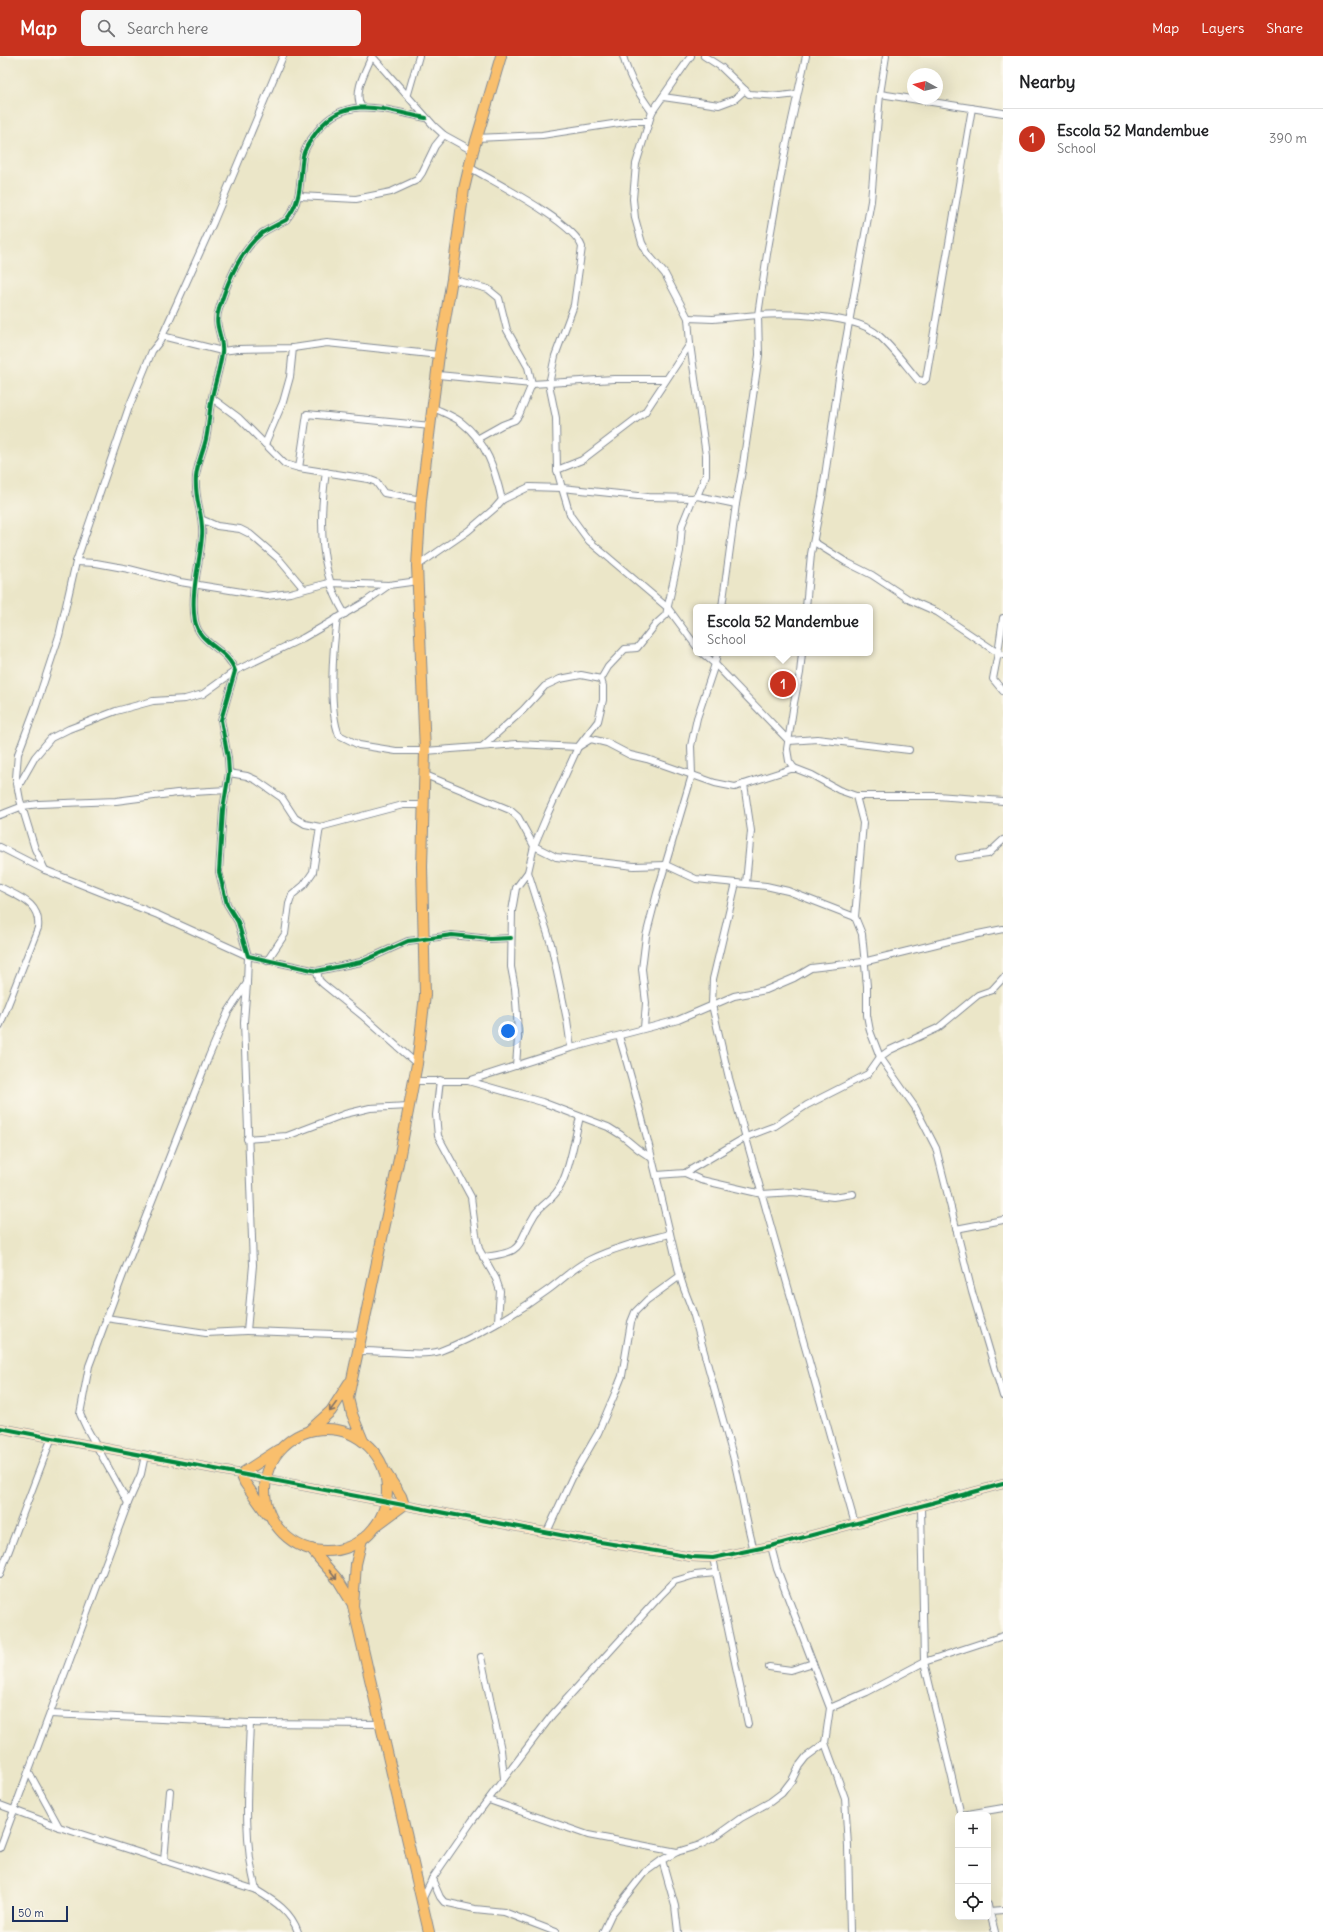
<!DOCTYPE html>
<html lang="en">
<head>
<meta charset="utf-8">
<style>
  :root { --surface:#fff; --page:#f6f6f6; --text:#202124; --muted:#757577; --line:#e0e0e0; --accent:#c8321e }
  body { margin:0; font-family:Delius,sans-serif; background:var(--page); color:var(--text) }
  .controls { position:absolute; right:12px; bottom:12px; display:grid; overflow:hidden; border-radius:6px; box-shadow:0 4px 16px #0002 }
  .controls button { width:36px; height:36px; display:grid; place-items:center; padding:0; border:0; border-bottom:1px solid var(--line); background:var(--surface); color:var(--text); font:20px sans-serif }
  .compass { position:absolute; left:907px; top:12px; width:36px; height:36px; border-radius:50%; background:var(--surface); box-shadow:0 4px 16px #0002; rotate:278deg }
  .scale { position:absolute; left:12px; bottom:10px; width:56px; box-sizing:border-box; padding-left:4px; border:2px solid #1b2f5e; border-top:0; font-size:11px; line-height:14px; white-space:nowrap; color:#1b2f5e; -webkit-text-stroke:3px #fbf7ec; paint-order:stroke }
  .you { position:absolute; left:508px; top:975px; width:14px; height:14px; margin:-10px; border:3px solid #fff; border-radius:50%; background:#1a73e8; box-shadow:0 0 0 6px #1a73e833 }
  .badge { display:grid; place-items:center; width:26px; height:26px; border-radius:50%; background:var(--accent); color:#fff; font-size:13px; font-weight:700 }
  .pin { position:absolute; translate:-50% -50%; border:2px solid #fff; box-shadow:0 1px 4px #0006 }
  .popup { position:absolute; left:693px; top:548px; width:180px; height:52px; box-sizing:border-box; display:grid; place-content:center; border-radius:6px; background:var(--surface); filter:drop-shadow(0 1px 3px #0005); font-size:13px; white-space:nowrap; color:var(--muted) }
  .popup b { font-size:15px; color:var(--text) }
  .popup::after { content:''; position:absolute; left:50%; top:100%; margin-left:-8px; border:8px solid transparent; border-top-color:var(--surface) }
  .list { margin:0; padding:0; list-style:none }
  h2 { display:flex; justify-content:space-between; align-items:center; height:52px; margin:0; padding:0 16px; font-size:17px }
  h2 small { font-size:13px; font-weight:400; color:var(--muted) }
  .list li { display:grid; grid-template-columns:26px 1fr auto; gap:12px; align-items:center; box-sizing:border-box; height:60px; padding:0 16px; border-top:1px solid var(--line) }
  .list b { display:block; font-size:15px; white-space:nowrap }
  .list p { margin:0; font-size:13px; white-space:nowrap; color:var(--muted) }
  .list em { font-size:13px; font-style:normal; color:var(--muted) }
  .icon { flex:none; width:22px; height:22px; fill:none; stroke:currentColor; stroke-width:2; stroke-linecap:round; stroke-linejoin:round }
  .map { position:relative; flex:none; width:1003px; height:1876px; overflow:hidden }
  header { display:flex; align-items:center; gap:24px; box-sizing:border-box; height:56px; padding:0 20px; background:var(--accent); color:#fff }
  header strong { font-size:19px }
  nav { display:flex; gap:22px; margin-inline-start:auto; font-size:14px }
  .search { width:280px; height:36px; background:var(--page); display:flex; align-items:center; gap:10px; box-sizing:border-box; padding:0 14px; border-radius:6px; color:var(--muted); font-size:15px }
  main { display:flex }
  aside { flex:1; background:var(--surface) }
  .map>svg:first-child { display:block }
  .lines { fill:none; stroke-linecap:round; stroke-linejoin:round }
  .street-casing { stroke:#838a93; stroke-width:8 }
  .secondary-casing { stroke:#838a93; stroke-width:10 }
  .primary-casing { stroke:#838a93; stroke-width:12 }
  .street { stroke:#fff; stroke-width:6 }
  .secondary { stroke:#fde5c5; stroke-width:9 }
  .primary { stroke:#f9bf6d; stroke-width:10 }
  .cycleway-casing { stroke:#fbf7ec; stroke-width:6 }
  .cycleway { stroke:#00873e; stroke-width:4 }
  .oneway { stroke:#7f7065 }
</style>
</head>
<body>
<header>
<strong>Map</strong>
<div class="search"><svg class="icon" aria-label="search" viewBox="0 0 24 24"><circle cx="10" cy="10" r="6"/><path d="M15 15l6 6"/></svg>Search here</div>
<nav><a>Map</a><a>Layers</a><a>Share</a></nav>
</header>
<main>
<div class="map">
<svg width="1003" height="1876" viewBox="0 0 1003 1876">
  <rect width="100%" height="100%" fill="#fbf7ec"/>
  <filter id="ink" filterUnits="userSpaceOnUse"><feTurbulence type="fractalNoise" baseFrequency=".025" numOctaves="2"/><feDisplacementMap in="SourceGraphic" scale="8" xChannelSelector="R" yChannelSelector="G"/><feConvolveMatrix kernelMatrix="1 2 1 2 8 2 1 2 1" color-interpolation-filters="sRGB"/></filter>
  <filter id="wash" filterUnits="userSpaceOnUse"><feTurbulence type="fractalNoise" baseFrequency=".012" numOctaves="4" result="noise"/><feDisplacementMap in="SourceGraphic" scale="16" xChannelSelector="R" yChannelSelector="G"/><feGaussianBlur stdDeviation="0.9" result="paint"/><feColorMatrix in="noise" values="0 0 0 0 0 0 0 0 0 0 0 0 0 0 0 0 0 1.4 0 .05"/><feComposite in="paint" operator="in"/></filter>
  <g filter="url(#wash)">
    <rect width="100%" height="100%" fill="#ebe6c8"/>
  </g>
  <g filter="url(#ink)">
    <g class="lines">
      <defs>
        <g id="street">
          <polyline points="372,0 434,70 444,79 473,95"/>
          <path d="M623,0C629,22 639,38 652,56"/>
          <polyline points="704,0 721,11 749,38 780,40 797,38"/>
          <polyline points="408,38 419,0"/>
          <polyline points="880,38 1003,57"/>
          <polyline points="663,41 719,49 735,43 745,34"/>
          <path d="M361,50C353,36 366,14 372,0"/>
          <path d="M426,62C388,55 347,37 318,74C312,82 305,90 303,100C299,125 303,143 286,164C278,168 270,172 262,177C241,194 227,227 219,253C213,270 224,281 222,297C220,312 215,327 212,341C209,355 209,370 206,383C203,396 197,408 196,421C194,444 204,459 202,480C200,508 190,536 195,565C200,590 228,592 235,615L221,664L228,702L229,717L223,753L219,816L227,848L238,866L248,900L317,915L361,906L408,885L424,883L452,879L490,883L511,882"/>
          <polyline points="476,82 542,79 632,65 649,65"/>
          <path d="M469,111C494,126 574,166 582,191L574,249L555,300L549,328L556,362L557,414"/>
          <polyline points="299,140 356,143 391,136 417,124 422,117 435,90 444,79"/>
          <polyline points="452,223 488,233 499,242 507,274 528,311 532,328 519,359 515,364 502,369 477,383"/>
          <polyline points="688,262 713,263 758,259 767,198 786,91 806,0"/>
          <polyline points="162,280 222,295 238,293 293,292 327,287 439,299"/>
          <polyline points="293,292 290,321 283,346 265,388 285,408 299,412"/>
          <polyline points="438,319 532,328 614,323 666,323"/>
          <polyline points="212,342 239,362 265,388"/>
          <path d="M434,352C442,356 453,360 461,366C487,386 495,414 502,444"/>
          <path d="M326,416C319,463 319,517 345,558"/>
          <path d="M697,440L736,448L742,415L759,299L758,259C787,257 856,259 877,278C891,289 906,310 918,324L924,325L926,323L972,52"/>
          <polyline points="693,442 648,441 562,432 570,459 589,485 668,552 696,590"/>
          <polyline points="421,444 384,437 376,426 368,423 299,412 307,358 431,370"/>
          <polyline points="203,464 217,470 240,473 250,478 279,503 304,533"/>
          <polyline points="814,486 846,506 872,519 910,544 937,556 998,597 993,623 1003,635"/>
          <polyline points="76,506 96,507 129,513 180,526 267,540 290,537 329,527 389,529 418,525"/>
          <polyline points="417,510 468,475 495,452 502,444 529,431 562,432 557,414 582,404 645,356 690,288 688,262 665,218 648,198 642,187 635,162 633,143 636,108 652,56 691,0"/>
          <polyline points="722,551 736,448"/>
          <polyline points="806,551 811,498 822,441 839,322 871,145 880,38 886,0"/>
          <path d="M337,562C333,593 328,652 339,679L359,689L396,695H425L517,688L578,691L591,683L607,687L630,699L647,703L715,727L735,731L794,712L812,719L839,734L856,740H937L1003,745"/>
          <polyline points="1003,562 998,597 1003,599"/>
          <polyline points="702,597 715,608 789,685 817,683 909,694"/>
          <polyline points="483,690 523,654 545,630 560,623 581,619 601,623 608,611 625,593 637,592 656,568 666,559 680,495 682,469 693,442 697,440 706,419 706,399 690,288"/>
          <polyline points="794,712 789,705 787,693 794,647 800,617 802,597"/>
          <polyline points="229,717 247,720 256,724 282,742 295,762 305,768 320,771 403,749 423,749"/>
          <polyline points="423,718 510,754 518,761 534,790 556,801 634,810 666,809 696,823 766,830 788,835 855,861"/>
          <polyline points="744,728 751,775 746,827"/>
          <polyline points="18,731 35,701 51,682 69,673 116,655 153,645 185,643 203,638 235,615 303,582 365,546 389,529"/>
          <polyline points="856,740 863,767 855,861 862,878 867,930 867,959 870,975 880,1001 915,1051 936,1092 972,1236 1003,1340"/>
          <polyline points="0,759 23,750 39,748 116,745 177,737 227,734"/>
          <polyline points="0,791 45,814 158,859 248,900 247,927 228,956 209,1000 124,1216 89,1310 80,1358 86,1371 128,1447"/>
          <polyline points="959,802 988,798 1003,784"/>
          <polyline points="45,814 35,793 20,744 16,722 18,698 36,650 59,580 76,506 129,351 152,295 160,285 213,167 283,0"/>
          <polyline points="736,827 713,923 712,949 729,1022 855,1468"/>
          <path d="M0,831C19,841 41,847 38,872L0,969"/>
          <polyline points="267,905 285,878 289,848 292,839 304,829 313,816 320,771"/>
          <polyline points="317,915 319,924 323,928 364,961 417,1008"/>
          <polyline points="644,972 646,947 642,913 646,880 657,837 692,719 691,690 697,662 715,608 717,597"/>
          <path d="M619,980C643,1059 661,1140 680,1220C683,1233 690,1246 694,1260C707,1306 720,1353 733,1400C741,1431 745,1463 754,1494"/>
          <polyline points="571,992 567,964 551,888 528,816 534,790 548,757 578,691 598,665 603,644 603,630 601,623"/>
          <polyline points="516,1010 518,982 517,959 515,932 511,911 512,855 516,832 528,816"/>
          <polyline points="440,1024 436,1059 438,1080 471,1141 476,1179 479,1193 496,1223 500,1235 498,1265"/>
          <polyline points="413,1025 468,1025 571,992 678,964 734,940 766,934 794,922 811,912 863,906 973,879 1003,873"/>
          <polyline points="468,1025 542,1046 608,1071 621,1079 638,1093 650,1101"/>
          <polyline points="247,1083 287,1080 345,1058 370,1052 409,1050"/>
          <polyline points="685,1117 701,1124 762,1138 793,1136 833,1141 853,1138"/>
          <polyline points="657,1119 685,1117 746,1081 775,1070 807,1049 868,1018 880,1001 890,994 938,972 978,939 992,934 1003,922"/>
          <polyline points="956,1173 1003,1164"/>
          <path d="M483,1201C527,1196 515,1190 535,1158C541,1149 552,1144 558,1134C569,1119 575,1080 580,1061"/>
          <polyline points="106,1262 206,1277 247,1275 253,1209 244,966 247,928"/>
          <polyline points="247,1275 363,1279"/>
          <path d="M358,1295C380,1294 422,1301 440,1295C475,1282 517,1257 548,1234C562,1224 573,1212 589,1204C615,1191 643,1185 670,1178"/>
          <polyline points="921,1451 924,1606 961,1759"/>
          <polyline points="547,1476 572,1422 598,1377 616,1335 622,1320 631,1266 635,1256 647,1244 680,1220"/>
          <polyline points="771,1490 777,1513 830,1652"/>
          <polyline points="713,1502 748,1668"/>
          <polyline points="0,1518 52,1381"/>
          <polyline points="481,1601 501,1694 504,1722"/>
          <polyline points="769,1611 791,1614 813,1607"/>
          <polyline points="50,1658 250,1667"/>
          <polyline points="29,1716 59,1771"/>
          <polyline points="489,1744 588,1779 677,1796"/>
          <path d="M0,1749L59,1771L256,1834C274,1845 291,1855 298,1876"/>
          <polyline points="962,1759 1003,1752"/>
          <polyline points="0,1792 128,1447 141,1418 145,1399"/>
          <polyline points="662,1804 675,1850 678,1876"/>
          <polyline points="164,1805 170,1735"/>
          <polyline points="432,1823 440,1841 444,1846 475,1853 504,1856 556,1876"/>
          <path d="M256,1834C242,1780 248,1722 250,1667L380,1668"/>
          <polyline points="422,1844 432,1823 472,1765 552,1659 660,1540 675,1525 695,1519 716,1517"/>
          <polyline points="988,1849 995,1876"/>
          <polyline points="990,1855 1003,1854"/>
          <polyline points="603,1876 611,1859 644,1817 662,1804 677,1796 700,1789 713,1782 741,1762 770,1746 782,1737 792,1724 799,1710 806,1701 825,1687"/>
          <polyline points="850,1876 848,1790 845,1742 825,1687 830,1652 867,1636 924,1606 1003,1580"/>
        </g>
        <polyline id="secondary" points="0,1372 576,1482 692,1501 713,1502 771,1490 1003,1428"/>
        <g id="primary">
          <circle cx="326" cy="1434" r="61"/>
          <polyline points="310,1374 331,1355 349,1327"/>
          <polyline points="363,1385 352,1358 348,1342 400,1098 417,1008 425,939 422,811 425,695 417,510 421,444 439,299 452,223 464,133 473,95 501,0"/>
          <polyline points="267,1458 245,1427 241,1418 278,1394"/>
          <polyline points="377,1469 404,1449 401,1440 386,1417"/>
          <polyline points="362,1483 356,1508 353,1550 429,1876"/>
          <polyline points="311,1493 338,1524 352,1547"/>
        </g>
      </defs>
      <!-- street casing -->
      <use href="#street" class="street-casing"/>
      <!-- secondary casing -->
      <use href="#secondary" class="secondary-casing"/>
      <!-- primary casing -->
      <use href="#primary" class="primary-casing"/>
      <!-- street -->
      <use href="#street" class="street"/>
      <!-- secondary -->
      <use href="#secondary" class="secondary"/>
      <!-- primary -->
      <use href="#primary" class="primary"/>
      <defs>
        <g id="cycleway">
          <path d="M426,62C388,55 347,37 318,74C312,82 305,90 303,100C299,125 303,143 286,164C278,168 270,172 262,177C241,194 227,227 219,253C213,270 224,281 222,297C220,312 215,327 212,341C209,355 209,370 206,383C203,396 197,408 196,421C194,444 204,459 202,480C200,508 190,536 195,565C200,590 228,592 235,615L221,664L228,702L229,717L223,753L219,816L227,848L238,866L248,900L317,915L361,906L408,885L424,883L452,879L490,883L511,882"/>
          <polyline points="0,1372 576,1482 692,1501 713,1502 771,1490 1003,1428"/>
        </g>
      </defs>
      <!-- cycleway casing -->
      <use href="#cycleway" class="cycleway-casing"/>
      <!-- cycleway -->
      <use href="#cycleway" class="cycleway"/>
    </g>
    <!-- one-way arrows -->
    <defs><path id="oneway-shaft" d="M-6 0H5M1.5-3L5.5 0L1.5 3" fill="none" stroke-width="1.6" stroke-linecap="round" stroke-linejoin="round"/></defs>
    <g class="oneway">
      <use href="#oneway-shaft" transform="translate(333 1351) rotate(126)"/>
      <use href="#oneway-shaft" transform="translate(333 1519) rotate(52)"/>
    </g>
  </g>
</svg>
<div class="controls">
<button>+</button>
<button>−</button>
<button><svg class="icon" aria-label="locate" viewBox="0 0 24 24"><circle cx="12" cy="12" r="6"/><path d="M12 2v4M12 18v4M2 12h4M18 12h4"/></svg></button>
</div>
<svg class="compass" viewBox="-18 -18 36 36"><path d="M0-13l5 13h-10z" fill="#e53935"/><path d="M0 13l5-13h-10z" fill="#757577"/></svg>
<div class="scale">50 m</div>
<div class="you"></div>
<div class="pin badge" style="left:783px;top:628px">1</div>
<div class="popup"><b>Escola 52 Mandembue</b>School</div>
</div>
<aside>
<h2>Nearby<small></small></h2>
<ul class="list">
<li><span class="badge">1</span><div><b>Escola 52 Mandembue</b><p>School</p></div><em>390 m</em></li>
</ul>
</aside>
</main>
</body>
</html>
